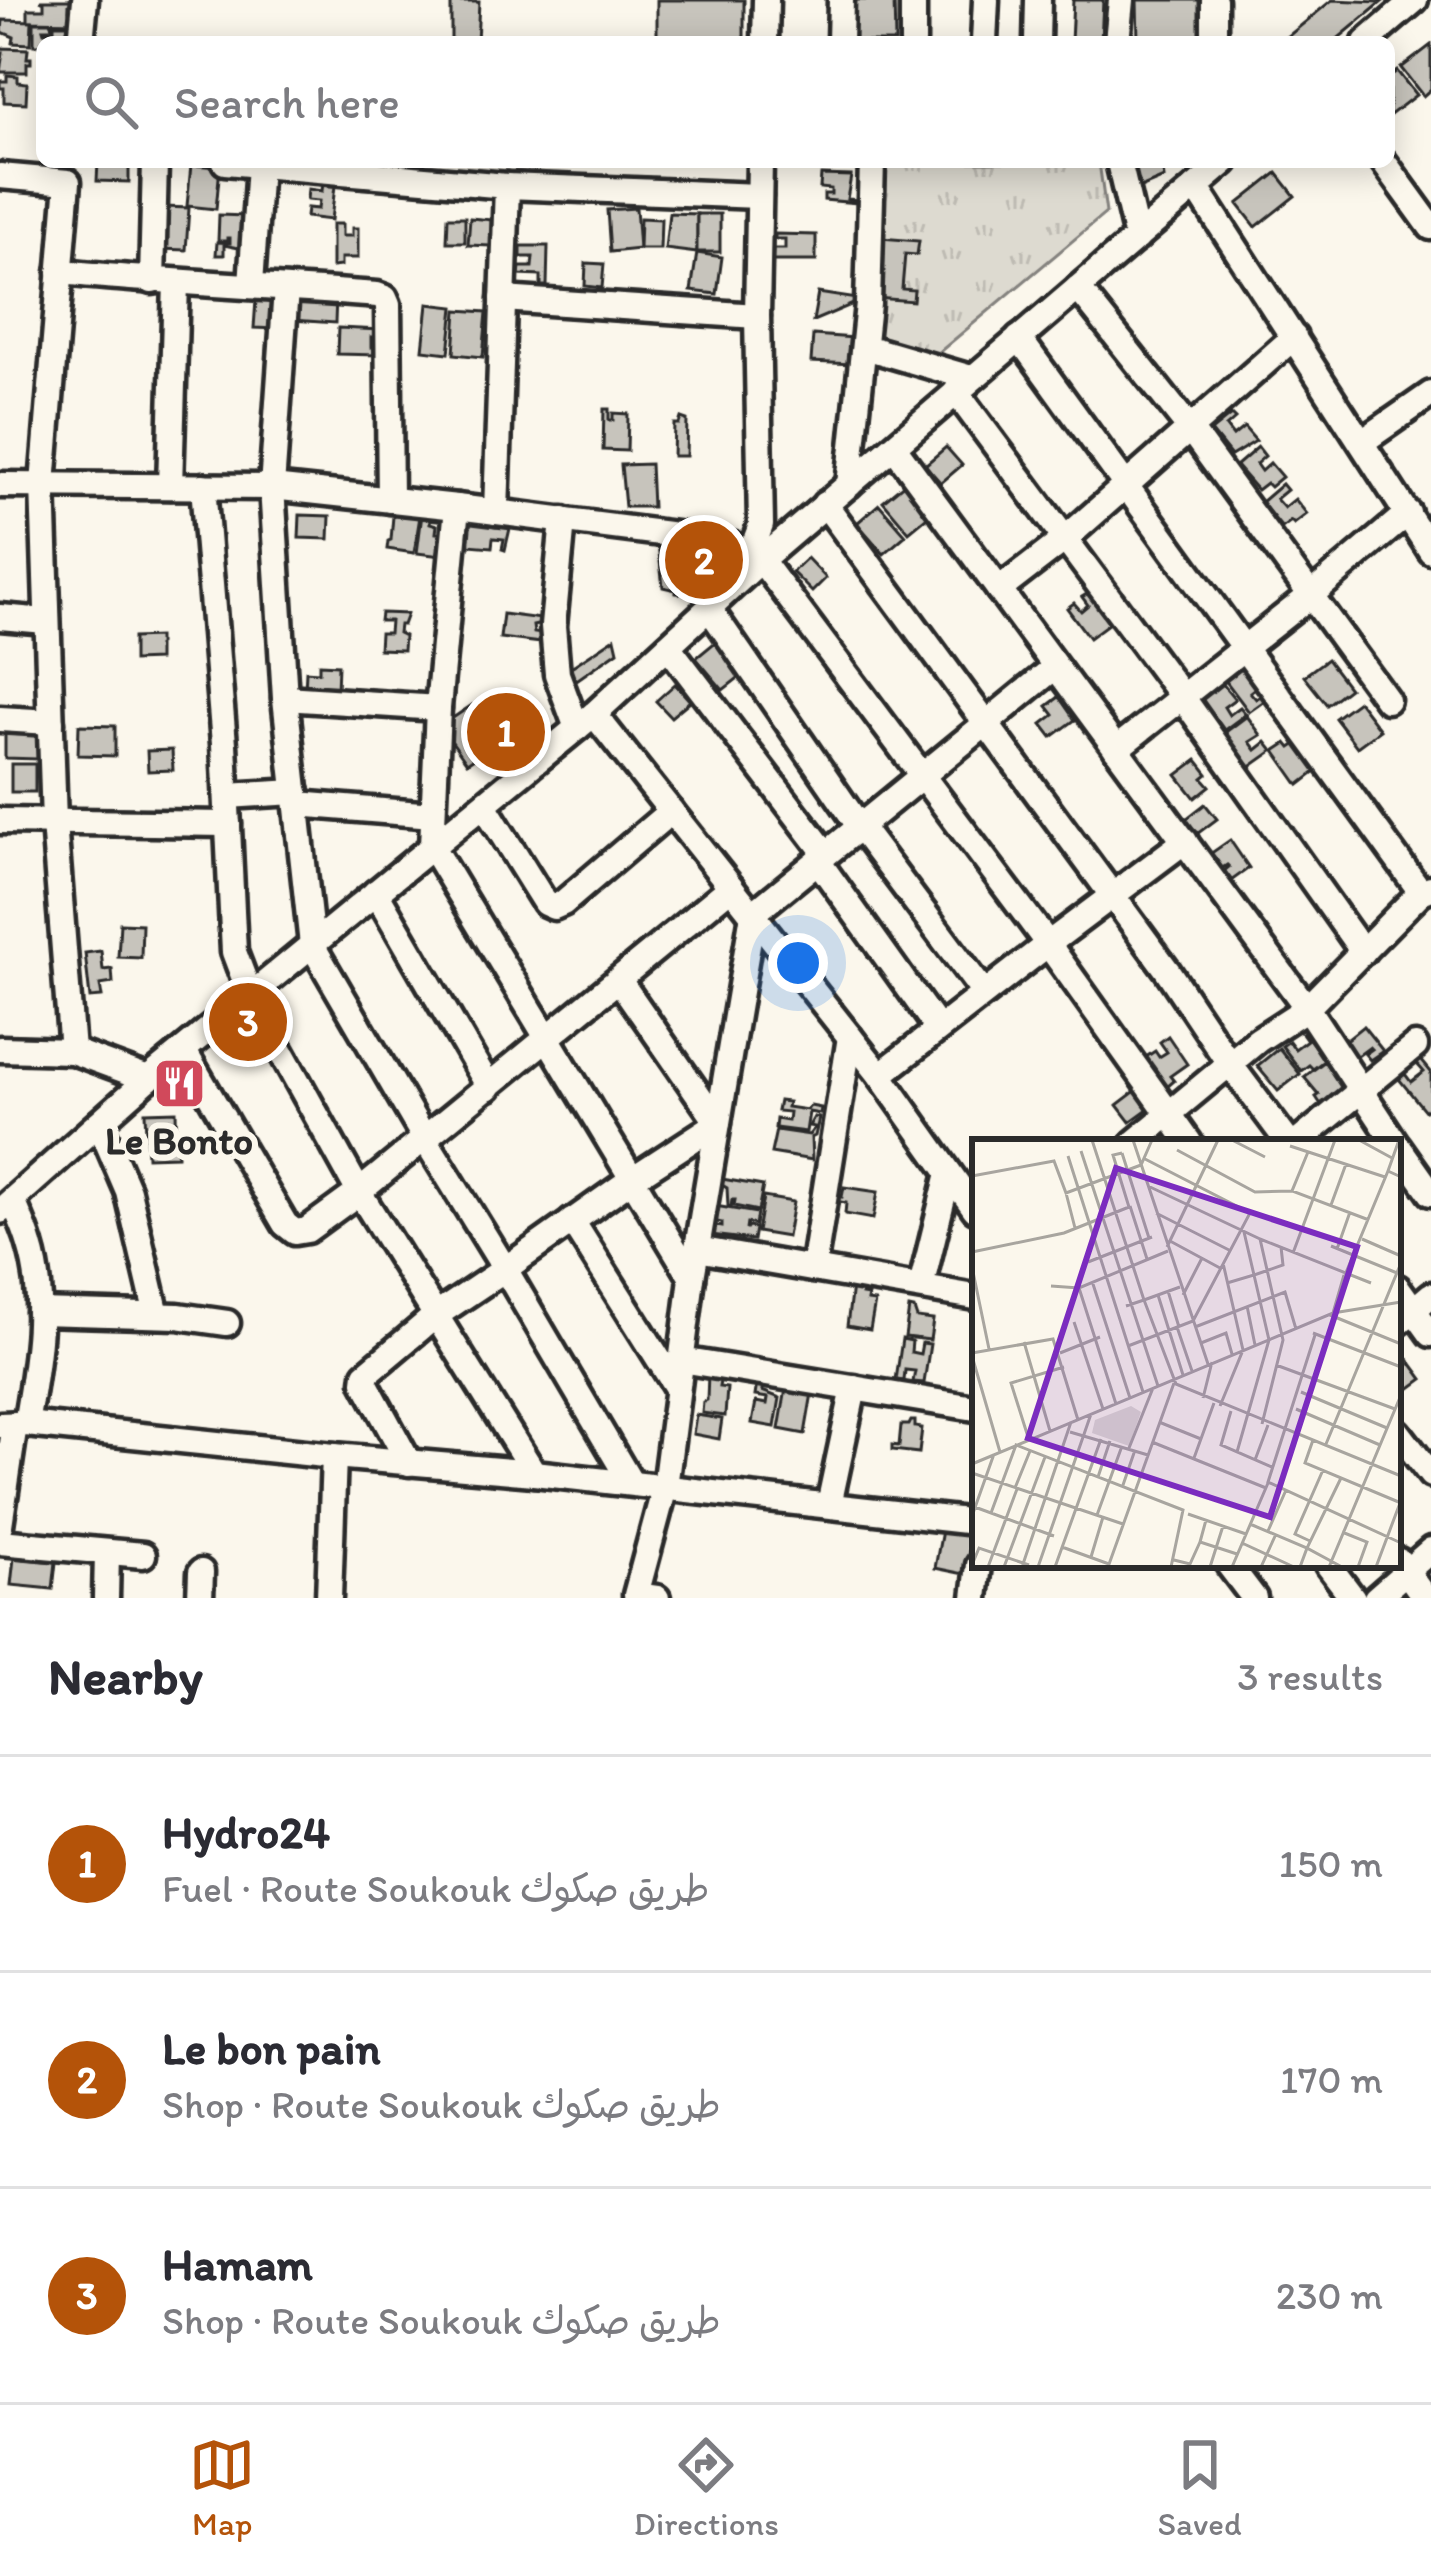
<!DOCTYPE html>
<html lang="en">
<head>
<meta charset="utf-8">
<style>
  :root { --surface:#fff; --page:#f2f2f3; --text:#2b2b33; --muted:#7c7c81; --line:#e1e1e2; --accent:#b45309 }
  body { margin:0; font-family:Itim,"Playpen Sans Arabic",sans-serif; background:var(--page); color:var(--text) }
  .you { position:absolute; left:798px; top:963px; width:42px; height:42px; margin:-30px; border:9px solid #fff; border-radius:50%; background:#1a73e8; box-shadow:0 0 0 18px #1a73e833 }
  .badge { display:grid; place-items:center; width:78px; height:78px; border-radius:50%; background:var(--accent); color:#fff; font-size:39px; font-weight:700 }
  .pin { position:absolute; translate:-50% -50%; border:6px solid #fff; box-shadow:0 3px 12px #0006 }
  .list { margin:0; padding:0; list-style:none }
  h2 { display:flex; justify-content:space-between; align-items:center; height:156px; margin:0; padding:0 48px; font-size:51px }
  h2 small { font-size:39px; font-weight:400; color:var(--muted) }
  .list li { display:grid; grid-template-columns:78px 1fr auto; gap:36px; align-items:center; box-sizing:border-box; height:216px; padding:0 48px; border-top:3px solid var(--line) }
  .list b { display:block; font-size:45px; white-space:nowrap }
  .list p { margin:0; font-size:39px; white-space:nowrap; color:var(--muted) }
  .list em { font-size:39px; font-style:normal; color:var(--muted) }
  .icon { flex:none; width:66px; height:66px; fill:none; stroke:currentColor; stroke-width:2; stroke-linecap:round; stroke-linejoin:round }
  .map { position:relative; flex:none; width:1431px; height:1598px; overflow:hidden }
  .search { position:absolute; background:var(--surface); box-shadow:0 6px 30px #0003; left:36px; right:36px; top:36px; height:132px; display:flex; align-items:center; gap:30px; box-sizing:border-box; padding:0 42px; border-radius:18px; color:var(--muted); font-size:45px }
  .sheet { height:804px; background:var(--surface) }
  nav { display:flex; justify-content:space-around; align-items:center; box-sizing:border-box; height:168px; border-top:3px solid var(--line); background:var(--surface); font-size:33px; color:var(--muted) }
  nav a { display:grid; justify-items:center; gap:6px }
  nav .on { color:var(--accent) }
  .map>svg:first-child { display:block }
  .park { fill:url(#park-tufts); stroke:#84827e; stroke-width:3 }
  .building { fill:#c7c4bc; stroke:#2b2b2b; stroke-width:3 }
  .lines { fill:none; stroke-linecap:round; stroke-linejoin:round }
  .minor-casing { stroke:#2b2b2b; stroke-width:33 }
  .minor { stroke:#fbf7ec; stroke-width:24 }
  .labels { text-anchor:middle; stroke-width:12; stroke-linejoin:round; paint-order:stroke }
  .poi-label { font-size:39px; font-weight:bold; fill:#2b2b2b; stroke:#fbf7ec }
  .inset-road { fill:none; stroke:#a8a59f; stroke-width:3 }
  .view { fill:#7b2cbf; fill-opacity:0.15; stroke:#7b2cbf; stroke-width:6 }
  .inset-edge { fill:none; stroke:#2b2b2b; stroke-width:6 }
</style>
</head>
<body>
<div class="map">
<svg width="1431" height="1598" viewBox="0 0 1431 1598">
  <defs>
    <pattern id="park-tufts" width="24" height="20" patternUnits="userSpaceOnUse" patternTransform="scale(3)"><rect width="24" height="20" fill="#dddad0"/><path d="M3 7l-1-3M5 7V3M7 7l1-3M15 17l-1-3M17 17v-4M19 17l1-3" fill="none" stroke="#bebbb3"/></pattern>
  </defs>
  <rect width="100%" height="100%" fill="#fbf7ec"/>
  <filter id="ink" filterUnits="userSpaceOnUse"><feTurbulence type="fractalNoise" baseFrequency=".00833" numOctaves="2"/><feDisplacementMap in="SourceGraphic" scale="24" xChannelSelector="R" yChannelSelector="G"/><feConvolveMatrix kernelMatrix="1 2 1 2 8 2 1 2 1" color-interpolation-filters="sRGB"/></filter>
  <g filter="url(#ink)">
    <!-- park -->
    <polygon class="park" points="875,162 1099,162 1106,213 937,354 873,335"/>
    <!-- building -->
    <g class="building">
      <polygon points="40,0 79,0 79,5 69,5 69,10 78,11 78,22 28,21 28,9 44,9 44,2"/>
      <rect x="657" y="0" width="87" height="42"/>
      <polygon points="849,0 894,0 895,42 850,42"/>
      <polygon points="1073,0 1103,0 1101,42 1071,42"/>
      <polygon points="1137,0 1202,0 1203,42 1138,42"/>
      <polygon points="1332,0 1382,2 1334,42 1281,42"/>
      <polygon points="451,2 479,2 477,42 451,42"/>
      <polygon points="3,20 32,21 31,44 13,43 14,37 2,32"/>
      <polygon points="34,22 51,22 52,29 43,29 44,32 54,32 54,24 79,24 79,29 67,30 70,42 42,42 42,45 34,45"/>
      <polygon points="1431,45 1431,89 1423,96 1401,68"/>
      <polygon points="0,48 28,49 27,58 31,58 31,63 27,63 27,72 0,72 3,52 0,52"/>
      <polygon points="1397,71 1416,95 1389,116 1389,77"/>
      <polygon points="7,75 18,76 18,82 27,83 26,103 4,102 4,88 0,88 0,81 7,81"/>
      <polygon points="98,162 129,162 129,182 97,181"/>
      <polygon points="1134,162 1162,162 1164,178 1138,189"/>
      <polygon points="191,165 220,167 216,209 187,206"/>
      <polygon points="1277,173 1295,196 1256,227 1238,204"/>
      <polygon points="324,175 336,177 331,220 306,217 307,208 318,209 319,201 307,200 308,189 322,191"/>
      <polygon points="821,175 851,176 847,199 859,200 859,203 824,200 824,194 831,194 831,189 820,188"/>
      <polygon points="164,207 189,208 186,250 160,249"/>
      <polygon points="636,208 639,249 610,252 607,210"/>
      <polygon points="669,213 697,214 697,253 665,249"/>
      <rect x="697" y="214" width="23" height="38"/>
      <polygon points="219,215 245,216 243,249 224,245 224,255 216,255 217,242 230,243 230,238 227,238 227,241 218,241"/>
      <polygon points="448,217 465,217 465,242 447,242"/>
      <polygon points="470,218 493,220 491,246 468,245"/>
      <polygon points="640,218 661,219 660,249 639,249"/>
      <polygon points="332,224 342,224 342,236 352,236 352,228 358,228 358,258 341,258 341,266 332,267"/>
      <polygon points="775,234 816,235 816,261 772,261 773,249 785,249 785,239 775,239"/>
      <polygon points="880,238 919,241 917,255 905,254 902,289 914,290 913,301 876,298"/>
      <polygon points="521,246 548,246 547,286 541,286 541,276 519,275 520,267 532,267 533,257 521,257"/>
      <polygon points="697,253 722,257 717,294 691,291"/>
      <polygon points="586,263 604,264 602,288 585,286"/>
      <polygon points="818,293 863,300 813,321"/>
      <polygon points="295,295 336,297 335,323 293,320"/>
      <polygon points="256,300 278,301 276,329 254,328"/>
      <polygon points="428,304 454,307 449,353 423,350"/>
      <polygon points="457,310 487,312 483,357 454,354"/>
      <polygon points="338,328 381,330 380,338 371,337 371,347 380,348 379,355 337,354"/>
      <polygon points="813,335 854,338 853,364 811,362"/>
      <polygon points="604,409 609,409 609,420 613,420 613,413 628,414 627,451 603,450"/>
      <polygon points="1231,415 1235,419 1226,427 1233,436 1244,427 1256,441 1231,456 1211,431"/>
      <polygon points="681,418 687,420 686,456 673,456 674,424 679,424"/>
      <polygon points="946,447 962,465 941,483 925,465"/>
      <polygon points="1258,447 1265,456 1256,464 1261,471 1270,463 1282,477 1270,487 1266,483 1257,490 1236,466"/>
      <polygon points="650,464 652,507 625,507 621,465"/>
      <polygon points="906,482 932,513 909,532 883,501"/>
      <polygon points="1282,484 1287,490 1276,499 1284,508 1295,499 1307,514 1294,524 1291,521 1282,528 1261,502"/>
      <polygon points="879,504 906,535 884,554 857,523"/>
      <polygon points="421,510 414,553 387,549 388,541 391,540 393,516 401,517 404,513"/>
      <polygon points="422,514 431,516 430,523 437,525 436,533 445,534 442,556 417,553"/>
      <polygon points="300,515 330,516 329,539 299,538"/>
      <polygon points="470,520 511,524 505,550 502,549 504,539 493,538 492,547 468,545"/>
      <polygon points="658,544 712,546 714,567 690,595 676,593 676,590 663,587"/>
      <polygon points="807,558 826,578 812,592 792,572"/>
      <polygon points="1090,592 1112,621 1089,638 1067,608 1074,603 1081,611 1088,605 1082,597"/>
      <polygon points="381,613 407,614 403,625 399,625 398,633 404,636 403,650 379,649 380,633 389,633 390,621 380,621"/>
      <polygon points="503,614 541,619 542,624 533,626 534,633 542,634 541,643 500,638"/>
      <polygon points="158,637 158,660 133,661 133,638"/>
      <polygon points="615,638 618,651 568,686 565,671"/>
      <polygon points="719,639 746,672 723,690 696,658"/>
      <polygon points="1327,659 1349,688 1327,705 1304,676"/>
      <polygon points="319,664 338,665 337,691 305,690 306,671 319,672"/>
      <polygon points="1246,665 1260,684 1250,692 1256,699 1266,692 1270,697 1249,712 1225,680"/>
      <polygon points="1221,682 1235,699 1224,707 1229,715 1240,707 1246,714 1223,731 1199,698"/>
      <polygon points="675,684 690,701 671,717 656,701"/>
      <polygon points="1059,697 1075,720 1052,737 1042,724 1054,715 1047,706"/>
      <polygon points="1358,701 1380,730 1357,747 1335,718"/>
      <polygon points="472,705 497,742 467,763 441,726"/>
      <polygon points="1247,716 1261,735 1250,742 1256,750 1266,742 1273,751 1249,768 1223,734"/>
      <polygon points="5,724 38,724 38,759 5,758"/>
      <polygon points="79,725 115,726 115,756 78,755"/>
      <polygon points="1300,742 1325,765 1299,785 1275,751 1287,743 1291,748"/>
      <polygon points="172,750 173,770 148,771 147,751"/>
      <polygon points="1197,760 1208,774 1203,778 1210,786 1195,798 1177,775"/>
      <rect x="11" y="764" width="24" height="28"/>
      <polygon points="1205,804 1217,819 1193,837 1182,822"/>
      <polygon points="1230,840 1249,868 1231,881 1224,871 1229,867 1227,865 1218,871 1207,856"/>
      <polygon points="120,923 142,924 141,958 118,957"/>
      <polygon points="101,951 103,970 112,969 113,983 100,985 102,997 90,998 85,953"/>
      <polygon points="1363,1026 1383,1051 1370,1060 1365,1054 1372,1049 1370,1047 1355,1058 1343,1042"/>
      <polygon points="1304,1032 1325,1060 1313,1069 1309,1065 1301,1071 1282,1046 1289,1041 1295,1049 1307,1040 1302,1033"/>
      <polygon points="1168,1036 1187,1064 1170,1076 1174,1081 1167,1087 1146,1057 1155,1051 1159,1057 1167,1052 1160,1042"/>
      <polygon points="1279,1048 1300,1074 1278,1091 1257,1066"/>
      <polygon points="1421,1060 1431,1072 1431,1106 1425,1111 1399,1079 1405,1074 1411,1082 1424,1072 1417,1064"/>
      <polygon points="1325,1061 1347,1089 1338,1096 1336,1093 1322,1106 1316,1097 1319,1095 1304,1077"/>
      <polygon points="1138,1089 1152,1106 1130,1122 1117,1105"/>
      <polygon points="779,1101 788,1102 787,1107 807,1110 810,1106 821,1108 820,1114 809,1112 806,1132 775,1128 776,1119 788,1121 789,1112 777,1111"/>
      <polygon points="176,1111 177,1156 147,1157 145,1112"/>
      <polygon points="814,1117 819,1118 815,1136 811,1138 812,1160 771,1153 776,1130 809,1135 815,1127 809,1126"/>
      <polygon points="722,1179 763,1186 758,1211 734,1206 735,1200 732,1200 731,1207 728,1206 727,1188 722,1185"/>
      <polygon points="844,1187 878,1192 873,1219 845,1214 846,1203 835,1201 836,1196 842,1197"/>
      <polygon points="763,1197 793,1202 787,1237 757,1232"/>
      <polygon points="715,1206 757,1213 755,1225 747,1223 746,1230 748,1227 755,1228 753,1240 711,1235 712,1225 722,1227 722,1223 712,1221"/>
      <polygon points="852,1286 863,1288 862,1295 868,1296 867,1301 875,1302 870,1330 847,1326"/>
      <polygon points="909,1308 914,1309 917,1318 933,1320 930,1340 905,1337"/>
      <polygon points="902,1339 912,1341 911,1352 920,1354 922,1343 930,1344 924,1383 913,1382 915,1371 905,1370 904,1381 896,1380"/>
      <polygon points="1398,1345 1423,1379 1401,1395 1398,1392"/>
      <polygon points="708,1374 721,1376 719,1387 727,1388 725,1416 702,1413 703,1402 707,1400"/>
      <polygon points="757,1383 763,1384 762,1391 780,1398 775,1427 752,1423 756,1402 767,1404 768,1398 755,1396"/>
      <polygon points="786,1389 812,1393 805,1434 779,1429"/>
      <polygon points="696,1415 722,1419 719,1439 693,1434"/>
      <polygon points="911,1421 915,1421 915,1427 922,1428 919,1453 892,1450 892,1445 899,1446 901,1425 909,1425"/>
      <polygon points="943,1525 973,1531 964,1574 935,1568"/>
      <polygon points="14,1558 56,1562 53,1589 11,1585"/>
    </g>
    <g class="lines">
      <defs>
        <g id="minor">
          <polyline points="913,0 913,42"/>
          <polyline points="1214,0 1214,42"/>
          <polyline points="81,42 85,0"/>
          <polyline points="765,42 766,0"/>
          <polyline points="840,42 841,0"/>
          <polyline points="984,42 986,0"/>
          <polyline points="1037,42 1038,0"/>
          <polyline points="1117,42 1121,0"/>
          <polyline points="1366,42 1415,0"/>
          <polyline points="225,162 507,186 759,196"/>
          <polyline points="1119,162 1137,238"/>
          <polyline points="1384,162 1431,227"/>
          <polyline points="0,176 68,182 43,484 54,823 72,1051"/>
          <polyline points="1196,187 1431,551"/>
          <path d="M60,272C166,282 271,287 377,295L385,298L388,305L390,500"/>
          <polyline points="152,281 155,162"/>
          <polyline points="251,285 259,165"/>
          <polyline points="1078,288 1190,429 1387,700"/>
          <polyline points="286,289 272,487 285,698 312,945 425,1139 505,1269 435,1316 366,1374 365,1382 409,1463"/>
          <polyline points="503,299 757,316"/>
          <polyline points="1019,338 1421,892"/>
          <polyline points="865,347 971,378"/>
          <polyline points="956,392 1181,695 1363,952"/>
          <polyline points="1362,442 1431,394"/>
          <polyline points="894,447 1307,1008 1395,1142"/>
          <polyline points="0,485 272,487 457,507 692,537 734,546 761,560 1048,944 880,1075"/>
          <polyline points="849,485 868,304 872,162"/>
          <polyline points="170,486 176,282"/>
          <polyline points="203,486 224,744 234,952 251,997 359,1192 534,1473 975,1522"/>
          <polyline points="825,504 1167,970 1229,1063 1288,1142"/>
          <polyline points="457,507 438,708 432,847 692,1278"/>
          <polyline points="496,512 507,186"/>
          <polyline points="563,520 553,626 557,674 577,728"/>
          <polyline points="746,552 755,541 761,525 757,316 760,162"/>
          <polyline points="999,590 1065,539 1294,337"/>
          <polyline points="709,608 859,826 984,993"/>
          <polyline points="0,617 46,621"/>
          <polyline points="668,646 826,854"/>
          <polyline points="285,698 438,708"/>
          <polyline points="594,714 880,1075 975,1209"/>
          <polyline points="0,719 51,722"/>
          <polyline points="1116,749 1311,595 1408,513"/>
          <polyline points="227,796 296,792"/>
          <polyline points="297,804 433,815"/>
          <polyline points="484,805 545,903 554,907 563,903 671,811"/>
          <polyline points="0,821 228,824"/>
          <polyline points="1185,841 1048,944 1189,1142"/>
          <polyline points="818,861 938,1029"/>
          <polyline points="376,892 489,1087"/>
          <polyline points="619,980 718,1123 632,1179 505,1269 631,1483"/>
          <polyline points="0,1049 72,1051 148,1079"/>
          <polyline points="184,1051 285,1224 295,1232 307,1230 359,1192 731,887"/>
          <polyline points="99,1123 128,1191 157,1315"/>
          <polyline points="1135,1142 1258,1040 1307,1008 1421,892 1431,888"/>
          <polyline points="1298,1142 1415,1046"/>
          <polyline points="1398,1146 1431,1193"/>
          <path d="M13,1201C19,1215 26,1230 30,1245C48,1303 36,1365 26,1424"/>
          <polyline points="0,1211 148,1079 594,714 761,560 1225,162"/>
          <polyline points="572,1221 677,1388"/>
          <polyline points="697,1249 975,1297"/>
          <polyline points="813,1269 850,1037"/>
          <polyline points="921,1287 949,1173"/>
          <polyline points="1398,1288 1431,1334"/>
          <polyline points="39,1312 178,1316 227,1323"/>
          <polyline points="1398,1323 1431,1295"/>
          <polyline points="681,1360 975,1408"/>
          <polyline points="0,1425 26,1424 334,1456 534,1473"/>
          <polyline points="1398,1432 1431,1475"/>
          <polyline points="829,1505 854,1388"/>
          <polyline points="0,1525 15,1424"/>
          <polyline points="0,1542 143,1555"/>
          <polyline points="1399,1561 1425,1598"/>
          <polyline points="1229,1565 1254,1598"/>
          <polyline points="1328,1565 1353,1598"/>
          <polyline points="106,1598 107,1553"/>
          <polyline points="200,1598 201,1572"/>
          <polyline points="329,1598 334,1456"/>
          <polyline points="657,1598 636,1595 665,1487 692,1278 753,914 1055,667"/>
          <polyline points="975,1598 979,1565"/>
          <polyline points="1376,1598 1431,1550"/>
        </g>
      </defs>
      <!-- minor casing -->
      <use href="#minor" class="minor-casing"/>
      <!-- minor -->
      <use href="#minor" class="minor"/>
    </g>
  </g>
  <!-- icons -->
  <defs>
    <symbol id="restaurant-square" viewBox="-11 -11 22 22"><rect x="-9" y="-9" width="18" height="18" rx="4" fill="#d1495b" stroke="#fbf7ec"/><path d="M-5-6h1v4h1v-4h1v4h1v-4h1v5L-1.5 .5V6h-2V.5L-5-1ZM5-6V6H3V1.5H1.5Q1.5-4 5-6Z" fill="#fff"/></symbol>
  </defs>
  <g fill-rule="evenodd">
    <use href="#restaurant-square" x="150" y="1054" width="59" height="59"/>
  </g>
  <g class="labels">
    <!-- poi labels -->
    <g class="poi-label">
      <text x="179" y="1154">Le Bonto</text>
    </g>
  </g>
  <!-- overview -->
  <g transform="translate(972 1139)">
    <rect width="429" height="429" fill="#fbf7ec"/>
    <path d="M159,267L169,273L157,307L120,294L123,281Z" fill="#dddad0"/>
    <path class="inset-road" d="M120,1L172,161L154,167M161,1L236,225M260,1L293,18M387,1L420,19M427,1L416,32L429,38M318,7L413,38M205,11L283,53L320,52M109,12L186,247M336,13L320,52L397,81M150,14L177,99M96,17L171,253M0,37L82,22L94,54L169,26L180,1M176,47L288,100L311,201L290,285M94,54L103,89M359,66L374,25M158,67L175,120M184,74L257,111M288,100L399,144M390,100L429,117M198,102L248,129M359,107L425,134M195,108L246,1M365,110L378,73M0,113L92,94L157,68L141,16L150,14M321,114L363,1M116,123L180,98M0,128L17,210M373,136L416,32M120,142L158,259M255,144L282,136L272,93M79,147L107,149L196,112M208,148L172,161L204,245L429,337M107,149L144,265M196,152L207,188M186,156L211,236M211,156L230,119M275,167L283,206M361,174L372,136M358,176L429,205M102,183L131,270M205,188L220,232M223,188L313,153L324,190M341,194L429,228M343,196L296,343L429,404M52,203L78,292M229,204L254,194L260,215M156,207L221,182L278,74L173,20M0,214L81,200L106,281M88,214L128,198M0,217L28,313M304,226L423,270M329,253L415,289M231,259L240,223M248,267L271,211L251,124M324,270L408,306M259,272L249,306L302,329M187,283L229,300M98,293L176,316M57,301L39,244L92,228M341,301L333,324L429,364M180,303L294,349M354,305L429,124M157,309L181,249M265,313L297,201L282,136L311,126L309,108M222,319L242,264M283,321L296,286M0,325L361,174L429,163M0,334L151,385M126,338L138,302M369,339L335,409L370,428M151,346L163,311M43,349L58,312M0,367L82,397M19,374L44,306L211,371L199,428M216,375L274,395M125,376L150,307M0,377L22,315M234,381L228,403L265,415M278,385L335,409L328,428M296,392L314,351M370,393L395,403L386,428M338,402L323,395L351,331M270,404L322,428M90,408L137,425M119,418L131,378M202,421L218,425L228,403M0,426L7,409L57,426M16,428L45,350M32,428L73,318M50,428L99,283M66,428L119,275M83,428L129,300M136,428L202,244M238,428L251,387M260,428L296,344M289,428L304,395M357,428L429,256M404,428L428,364"/>
    <path class="view" d="M144,29L385,108L298,378L56,299Z"/>
    <rect width="429" height="429" class="inset-edge"/>
  </g>
</svg>
<div class="you"></div>
<div class="pin badge" style="left:506px;top:732px">1</div>
<div class="pin badge" style="left:704px;top:560px">2</div>
<div class="pin badge" style="left:248px;top:1022px">3</div>
<div class="search"><svg class="icon" aria-label="search" viewBox="0 0 24 24"><circle cx="10" cy="10" r="6"/><path d="M15 15l6 6"/></svg>Search here</div>
</div>
<section class="sheet">
<h2>Nearby<small>3 results</small></h2>
<ul class="list">
<li><span class="badge">1</span><div><b>Hydro24</b><p>Fuel · Route Soukouk طريق صكوك</p></div><em>150 m</em></li>
<li><span class="badge">2</span><div><b>Le bon pain</b><p>Shop · Route Soukouk طريق صكوك</p></div><em>170 m</em></li>
<li><span class="badge">3</span><div><b>Hamam</b><p>Shop · Route Soukouk طريق صكوك</p></div><em>230 m</em></li>
</ul>
</section>
<nav>
<a class="on"><svg class="icon" aria-label="map" viewBox="0 0 24 24"><path d="M3 6l6-2 6 2 6-2v14l-6 2-6-2-6 2zM9 4v14M15 6v14"/></svg>Map</a>
<a><svg class="icon" aria-label="directions" viewBox="0 0 24 24"><path d="M12 3l9 9-9 9-9-9zM9 14v-3h6M13 9l2 2-2 2"/></svg>Directions</a>
<a><svg class="icon" aria-label="saved" viewBox="0 0 24 24"><path d="M7 4h10v16l-5-4-5 4z"/></svg>Saved</a>
</nav>
</body>
</html>
